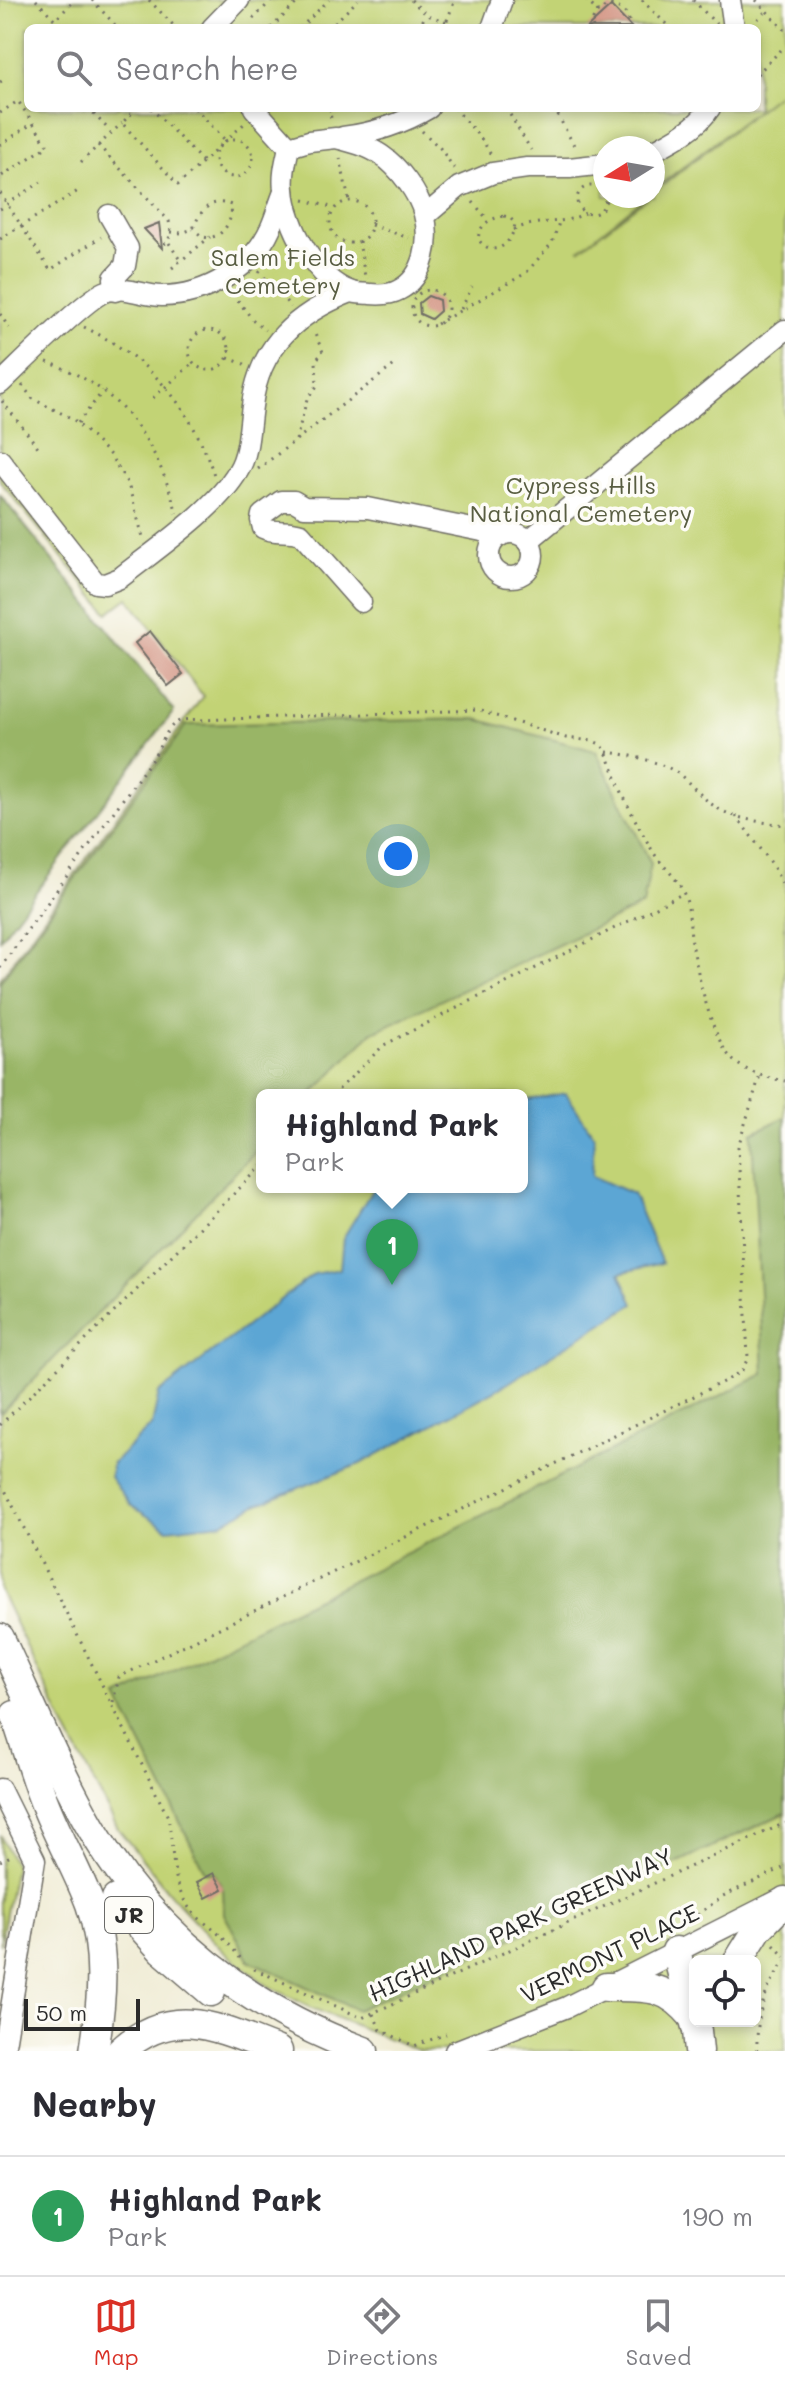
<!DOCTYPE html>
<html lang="en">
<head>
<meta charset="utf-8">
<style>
  :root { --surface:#fff; --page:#f7f7f7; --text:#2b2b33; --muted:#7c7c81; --line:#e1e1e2; --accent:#d93025 }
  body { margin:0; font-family:Mali,sans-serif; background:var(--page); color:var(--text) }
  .controls { position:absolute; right:24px; bottom:24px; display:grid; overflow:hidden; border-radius:12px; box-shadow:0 4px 12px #0003 }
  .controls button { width:72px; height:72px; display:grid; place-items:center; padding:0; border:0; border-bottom:2px solid var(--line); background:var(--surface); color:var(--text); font:40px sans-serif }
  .compass { position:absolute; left:593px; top:136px; width:72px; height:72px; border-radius:50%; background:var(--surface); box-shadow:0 4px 12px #0003; rotate:259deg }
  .scale { position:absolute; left:24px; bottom:20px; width:116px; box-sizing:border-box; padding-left:8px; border:4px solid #2b2b2b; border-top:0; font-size:22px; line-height:28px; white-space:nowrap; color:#2b2b2b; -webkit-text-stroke:6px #fdfcf7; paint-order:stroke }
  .you { position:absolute; left:398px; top:856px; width:28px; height:28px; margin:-20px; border:6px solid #fff; border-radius:50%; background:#1a73e8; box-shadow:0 0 0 12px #1a73e833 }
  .badge { display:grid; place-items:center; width:52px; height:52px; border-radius:50%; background:var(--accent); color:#fff; font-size:26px; font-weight:700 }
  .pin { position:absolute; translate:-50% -66px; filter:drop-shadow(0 2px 4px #0008) }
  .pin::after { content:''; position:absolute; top:42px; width:28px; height:24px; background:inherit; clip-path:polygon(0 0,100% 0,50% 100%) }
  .popup { position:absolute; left:256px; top:1089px; width:272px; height:104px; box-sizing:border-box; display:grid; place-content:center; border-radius:12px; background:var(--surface); filter:drop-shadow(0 2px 6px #0005); font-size:26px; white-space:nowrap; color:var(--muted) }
  .popup b { font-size:30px; color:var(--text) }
  .popup::after { content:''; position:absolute; left:50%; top:100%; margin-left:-16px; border:16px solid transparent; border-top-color:var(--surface) }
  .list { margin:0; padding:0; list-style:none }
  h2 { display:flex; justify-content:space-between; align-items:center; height:104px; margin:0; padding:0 32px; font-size:34px }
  h2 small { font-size:26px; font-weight:400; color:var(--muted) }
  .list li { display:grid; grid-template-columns:52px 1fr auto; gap:24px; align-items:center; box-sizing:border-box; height:120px; padding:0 32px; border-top:2px solid var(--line) }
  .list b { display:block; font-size:30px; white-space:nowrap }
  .list p { margin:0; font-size:26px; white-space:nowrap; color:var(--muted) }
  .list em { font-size:26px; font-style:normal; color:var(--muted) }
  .icon { flex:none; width:44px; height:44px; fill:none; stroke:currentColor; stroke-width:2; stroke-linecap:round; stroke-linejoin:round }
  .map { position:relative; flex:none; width:785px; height:2051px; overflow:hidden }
  .search { position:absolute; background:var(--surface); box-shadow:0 4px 12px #0003; left:24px; right:24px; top:24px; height:88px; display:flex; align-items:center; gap:20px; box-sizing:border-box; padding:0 28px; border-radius:12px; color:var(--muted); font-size:30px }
  .sheet { height:224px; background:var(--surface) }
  nav { display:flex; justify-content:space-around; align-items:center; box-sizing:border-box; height:112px; border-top:2px solid var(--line); background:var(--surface); font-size:22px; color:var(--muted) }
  nav a { display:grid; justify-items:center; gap:4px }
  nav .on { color:var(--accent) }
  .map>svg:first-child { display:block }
  .green { fill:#c2d375; stroke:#767f50; stroke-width:2; fill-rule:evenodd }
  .forest { fill:#99b566; stroke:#627048; stroke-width:2 }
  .water { fill:#5ca6d4; stroke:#446880; stroke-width:2 }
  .building { fill:#d69b8b }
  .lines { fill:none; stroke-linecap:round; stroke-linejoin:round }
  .minor-casing { stroke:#706e66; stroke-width:23 }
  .highway-casing { stroke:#706e66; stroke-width:31 }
  .path { stroke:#706e66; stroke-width:3; stroke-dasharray:2 6; stroke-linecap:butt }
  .minor { stroke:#fff; stroke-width:20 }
  .highway { stroke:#fff; stroke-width:28 }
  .labels { text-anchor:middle; stroke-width:7; stroke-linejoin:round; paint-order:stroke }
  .shield { fill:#fdfcf7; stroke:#6a6a68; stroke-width:2 }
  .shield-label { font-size:22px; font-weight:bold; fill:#2b2b2b }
  .park-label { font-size:24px; fill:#585d41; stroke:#fdfcf7 }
  .street-label { font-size:24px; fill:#2b2b2b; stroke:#fdfcf7 }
</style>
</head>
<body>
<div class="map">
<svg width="785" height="2051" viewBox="0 0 785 2051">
  <rect width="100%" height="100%" fill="#fdfcf7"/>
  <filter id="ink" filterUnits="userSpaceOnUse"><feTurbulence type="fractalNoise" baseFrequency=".0125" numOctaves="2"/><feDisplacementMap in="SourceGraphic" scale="16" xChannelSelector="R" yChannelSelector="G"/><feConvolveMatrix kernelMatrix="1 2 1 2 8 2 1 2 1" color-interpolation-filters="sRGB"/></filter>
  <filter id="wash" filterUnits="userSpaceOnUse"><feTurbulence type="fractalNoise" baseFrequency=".006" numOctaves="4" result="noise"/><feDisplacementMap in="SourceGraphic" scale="32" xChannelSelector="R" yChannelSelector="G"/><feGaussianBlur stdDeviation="1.8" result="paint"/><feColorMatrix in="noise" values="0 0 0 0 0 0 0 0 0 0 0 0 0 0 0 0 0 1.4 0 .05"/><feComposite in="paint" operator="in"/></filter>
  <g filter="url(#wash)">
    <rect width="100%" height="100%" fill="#efebd3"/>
    <!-- green -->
    <g class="green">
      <path d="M0,0H785V2051H420L314,2009L268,1986L224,1952L176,1901L118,1829L68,1733L0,1591V979L203,696L128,598L108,613L0,481ZM28,28H757V108H28ZM778,94L653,193V196H649L579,250L646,196H605V148H653V190ZM262,1095H522V1187H262ZM695,1961H755V2021H695Z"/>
      <polygon points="0,1835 15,1866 0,1945"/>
    </g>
    <!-- forest -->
    <g class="forest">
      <polygon points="0,495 174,711 0,939"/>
      <polygon points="476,719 596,751 651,864 643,905 371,1033 311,1095 262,1095 262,1145 0,1414 0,982 186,725"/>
      <polygon points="785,1117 785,1813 357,2010 250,1961 224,1914 223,1889 214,1873 205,1872 118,1698 764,1374 752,1133"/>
    </g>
    <!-- water -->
    <polygon class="water" points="566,1093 594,1136 592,1176 633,1194 662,1263 620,1273 634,1304 569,1344 507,1384 360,1464 256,1505 222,1523 168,1529 130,1505 110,1477 112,1464 152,1425 159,1393 314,1274 340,1269 343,1238 374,1187 522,1187 522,1101"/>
    <g id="blocks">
      <!-- building -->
      <g class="building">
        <polygon points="611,6 632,28 587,28"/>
        <polygon points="159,223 162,248 144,229"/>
        <polygon points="428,296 439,300 440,311 431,319 420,314 419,303"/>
        <polygon points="150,631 183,674 168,686 135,643"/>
        <polygon points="214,1873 223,1889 206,1898 197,1882"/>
      </g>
    </g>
  </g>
  <g filter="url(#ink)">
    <use href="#blocks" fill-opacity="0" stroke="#706e66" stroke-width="2"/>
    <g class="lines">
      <defs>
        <g id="minor">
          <polyline points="730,0 734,28"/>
          <polyline points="212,28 239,0"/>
          <polyline points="492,28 502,0"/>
          <polyline points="254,108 289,147"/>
          <path d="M343,137C374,133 402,124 429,108"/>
          <path d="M336,138C352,142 368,146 381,155C399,167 419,194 424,214C431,240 425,277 399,290C390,295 380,295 370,294C364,293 357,294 352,292C316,281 286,224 284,189C282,175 286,161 289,147L309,141Z"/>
          <path d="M653,151C674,140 697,128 710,108"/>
          <polyline points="109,215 128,248 125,266 114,278 115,291"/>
          <polyline points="425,216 459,187 493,173 527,168 569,168 605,164"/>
          <path d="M0,384C19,366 88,296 107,291C128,286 143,296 162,296C206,296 253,268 271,227C276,216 279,204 284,192"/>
          <path d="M0,460L96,583L105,584L120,578C155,550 216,509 238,471C249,454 249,426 252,406C259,346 297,313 351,292"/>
          <circle cx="511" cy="555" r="22"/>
          <polyline points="528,541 785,330"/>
          <path d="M361,602L301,534C288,529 275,534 263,528L261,520L262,515L281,501H294L304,507L368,508L502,535"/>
          <polyline points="0,1789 35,1860 4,2051"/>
          <polyline points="455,2051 567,2007 781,1899"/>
        </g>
        <g id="highway">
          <path d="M0,1638C30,1702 57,1768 92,1829C155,1938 248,2008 364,2051"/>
          <path d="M15,1715C26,1746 34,1779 47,1809C60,1841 78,1872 90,1904C107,1952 102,2003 94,2051"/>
          <polyline points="116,1899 162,1950 211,1992"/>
          <polyline points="676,1951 697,2031 699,2051"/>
          <polyline points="738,1961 758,1929 785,1901"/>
          <path d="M606,1987C646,1987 666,1984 693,2017"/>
          <path d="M121,2051C173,2002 221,2029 278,2051"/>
        </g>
      </defs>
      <!-- minor casing -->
      <use href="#minor" class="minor-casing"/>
      <!-- highway casing -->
      <use href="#highway" class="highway-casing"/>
      <!-- path -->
      <g class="path">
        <polyline points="36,0 63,28"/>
        <polyline points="92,0 118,28"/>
        <polyline points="149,0 176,28"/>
        <polyline points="411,0 427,15 447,22"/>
        <polyline points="586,0 598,12"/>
        <polyline points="642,0 670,28"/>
        <polyline points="693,0 717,25"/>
        <polyline points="756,0 785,30"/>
        <polyline points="253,19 272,0"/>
        <polyline points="752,25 766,11"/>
        <polyline points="47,28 75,0"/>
        <polyline points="271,28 300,0"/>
        <polyline points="300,28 329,0"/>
        <polyline points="329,28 358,0"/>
        <polyline points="419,28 426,14"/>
        <polyline points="444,28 455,0"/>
        <path d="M593,28C590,16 600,8 611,5C623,8 630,15 630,28"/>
        <polyline points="757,74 785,46"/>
        <polyline points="0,82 3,80"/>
        <polyline points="88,108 110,131"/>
        <polyline points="137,108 122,123 178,185 246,122"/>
        <polyline points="151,108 203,162"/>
        <polyline points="195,108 225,140"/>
        <polyline points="329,108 332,123"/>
        <polyline points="455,108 483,141 492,157"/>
        <polyline points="506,108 531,150"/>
        <polyline points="554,108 576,149"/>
        <polyline points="329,110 351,108"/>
        <polyline points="0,113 18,101 33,123"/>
        <polyline points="422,131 440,148 456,171"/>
        <circle cx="234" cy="158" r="19"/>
        <polyline points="0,145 33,123 48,146 0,177"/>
        <polyline points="98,145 169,221 171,232 168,242 160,246"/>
        <polyline points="340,158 349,201"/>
        <polyline points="81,162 122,123"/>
        <circle cx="591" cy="200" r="14"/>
        <polyline points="0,193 50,270 101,237"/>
        <polyline points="304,200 335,208"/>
        <circle cx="351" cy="222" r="21"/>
        <polyline points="473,202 488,220"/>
        <polyline points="605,202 612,196"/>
        <polyline points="0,209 41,182"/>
        <path d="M504,216L509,217L515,223C513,244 493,260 478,239C480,224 489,219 504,216Z"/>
        <polyline points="371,225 409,238"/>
        <path d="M514,230C537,218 564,226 585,213"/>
        <path d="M171,232L181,233L193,229C200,211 210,197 231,205C234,219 222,241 204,237C201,236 196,231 193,229"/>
        <polyline points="0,239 78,191"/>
        <polyline points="359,241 365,277"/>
        <polyline points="169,243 180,260"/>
        <polyline points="172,268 210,237"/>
        <polyline points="259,271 291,307"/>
        <circle cx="430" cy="308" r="18"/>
        <polyline points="233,294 252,319 265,330"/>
        <polyline points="461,309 472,287"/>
        <polyline points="0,314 9,328"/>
        <polyline points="437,324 526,273 552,243 560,220"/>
        <path d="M84,327C150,359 191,405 214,475"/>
        <circle cx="209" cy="350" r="20"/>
        <polyline points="228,358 247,365"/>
        <path d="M47,362C123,388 155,440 177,513"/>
        <polyline points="22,385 33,399 73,419 110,455 128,484 143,537"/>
        <polyline points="153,398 193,363"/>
        <polyline points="2,401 38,447"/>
        <polyline points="78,423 103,391"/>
        <polyline points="296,440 307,399 317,386 316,360 323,352 313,330"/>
        <polyline points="258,469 397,363"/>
        <path d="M607,752C627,754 663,762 679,774C692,785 703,799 717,808C737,820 762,822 785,825"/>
        <polyline points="736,816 772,864 785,890"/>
        <path d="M0,968L155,755C168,732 169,716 199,720L477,710L566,738L593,741L602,745C611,759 614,775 621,790C630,811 641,831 652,850C661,866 677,876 684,894C690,908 689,921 691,936C696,967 711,1041 734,1061C748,1073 768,1078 785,1081"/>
        <polyline points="333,1095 384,1045 684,893"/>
        <polyline points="0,1425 262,1166"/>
        <path d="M0,1486L5,1490L168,1817C174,1848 170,1883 190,1909C196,1917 207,1924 214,1930C226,1940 235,1951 244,1963"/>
        <polyline points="113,1702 119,1677 731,1378 742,1370 748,1358 738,1147 760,1075"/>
        <polyline points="0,1861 11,1856"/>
        <polyline points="678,1929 723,1896 785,1867"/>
        <polyline points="774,1945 785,1957"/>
        <polyline points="254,1969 362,2018 785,1823"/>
        <polyline points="373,2014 381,2030 414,2046 446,2034"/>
        <path d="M757,2051C756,2016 764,1989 785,1961"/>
      </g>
      <!-- minor -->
      <use href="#minor" class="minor"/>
      <!-- highway -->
      <use href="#highway" class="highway"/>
    </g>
  </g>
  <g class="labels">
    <!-- shield labels -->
    <rect class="shield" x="105" y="1897" width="48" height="36" rx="6"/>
    <g class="shield-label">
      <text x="129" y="1923">JR</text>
    </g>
    <!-- park labels -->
    <g class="park-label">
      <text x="283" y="266">Salem Fields<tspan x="283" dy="28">Cemetery</tspan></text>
      <text x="581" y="494">Cypress Hills<tspan x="581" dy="28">National Cemetery</tspan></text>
    </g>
    <!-- street labels -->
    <g class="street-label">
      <text transform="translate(521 1925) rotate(-25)" y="8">HIGHLAND PARK GREENWAY</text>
      <text transform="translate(610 1954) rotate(-26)" y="8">VERMONT PLACE</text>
    </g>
  </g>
</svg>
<div class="controls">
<button><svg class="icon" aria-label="locate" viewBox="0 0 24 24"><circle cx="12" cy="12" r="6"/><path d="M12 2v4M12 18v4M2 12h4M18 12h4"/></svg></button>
</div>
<svg class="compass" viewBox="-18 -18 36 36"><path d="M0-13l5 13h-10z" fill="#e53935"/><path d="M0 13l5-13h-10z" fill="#7c7c81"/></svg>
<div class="scale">50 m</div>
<div class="you"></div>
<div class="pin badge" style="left:392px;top:1285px;background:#2e9e5b">1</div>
<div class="popup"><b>Highland Park</b>Park</div>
<div class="search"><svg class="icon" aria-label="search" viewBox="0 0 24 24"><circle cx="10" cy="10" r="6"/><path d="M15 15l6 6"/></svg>Search here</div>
</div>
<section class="sheet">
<h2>Nearby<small></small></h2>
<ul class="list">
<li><span class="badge" style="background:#2e9e5b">1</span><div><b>Highland Park</b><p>Park</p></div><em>190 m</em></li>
</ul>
</section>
<nav>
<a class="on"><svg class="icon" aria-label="map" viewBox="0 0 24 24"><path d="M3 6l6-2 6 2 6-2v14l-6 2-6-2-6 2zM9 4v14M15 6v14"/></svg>Map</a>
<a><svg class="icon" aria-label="directions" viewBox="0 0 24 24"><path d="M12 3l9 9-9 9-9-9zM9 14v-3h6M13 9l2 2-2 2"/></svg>Directions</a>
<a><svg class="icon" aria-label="saved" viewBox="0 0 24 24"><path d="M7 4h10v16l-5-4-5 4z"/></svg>Saved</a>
</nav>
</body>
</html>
